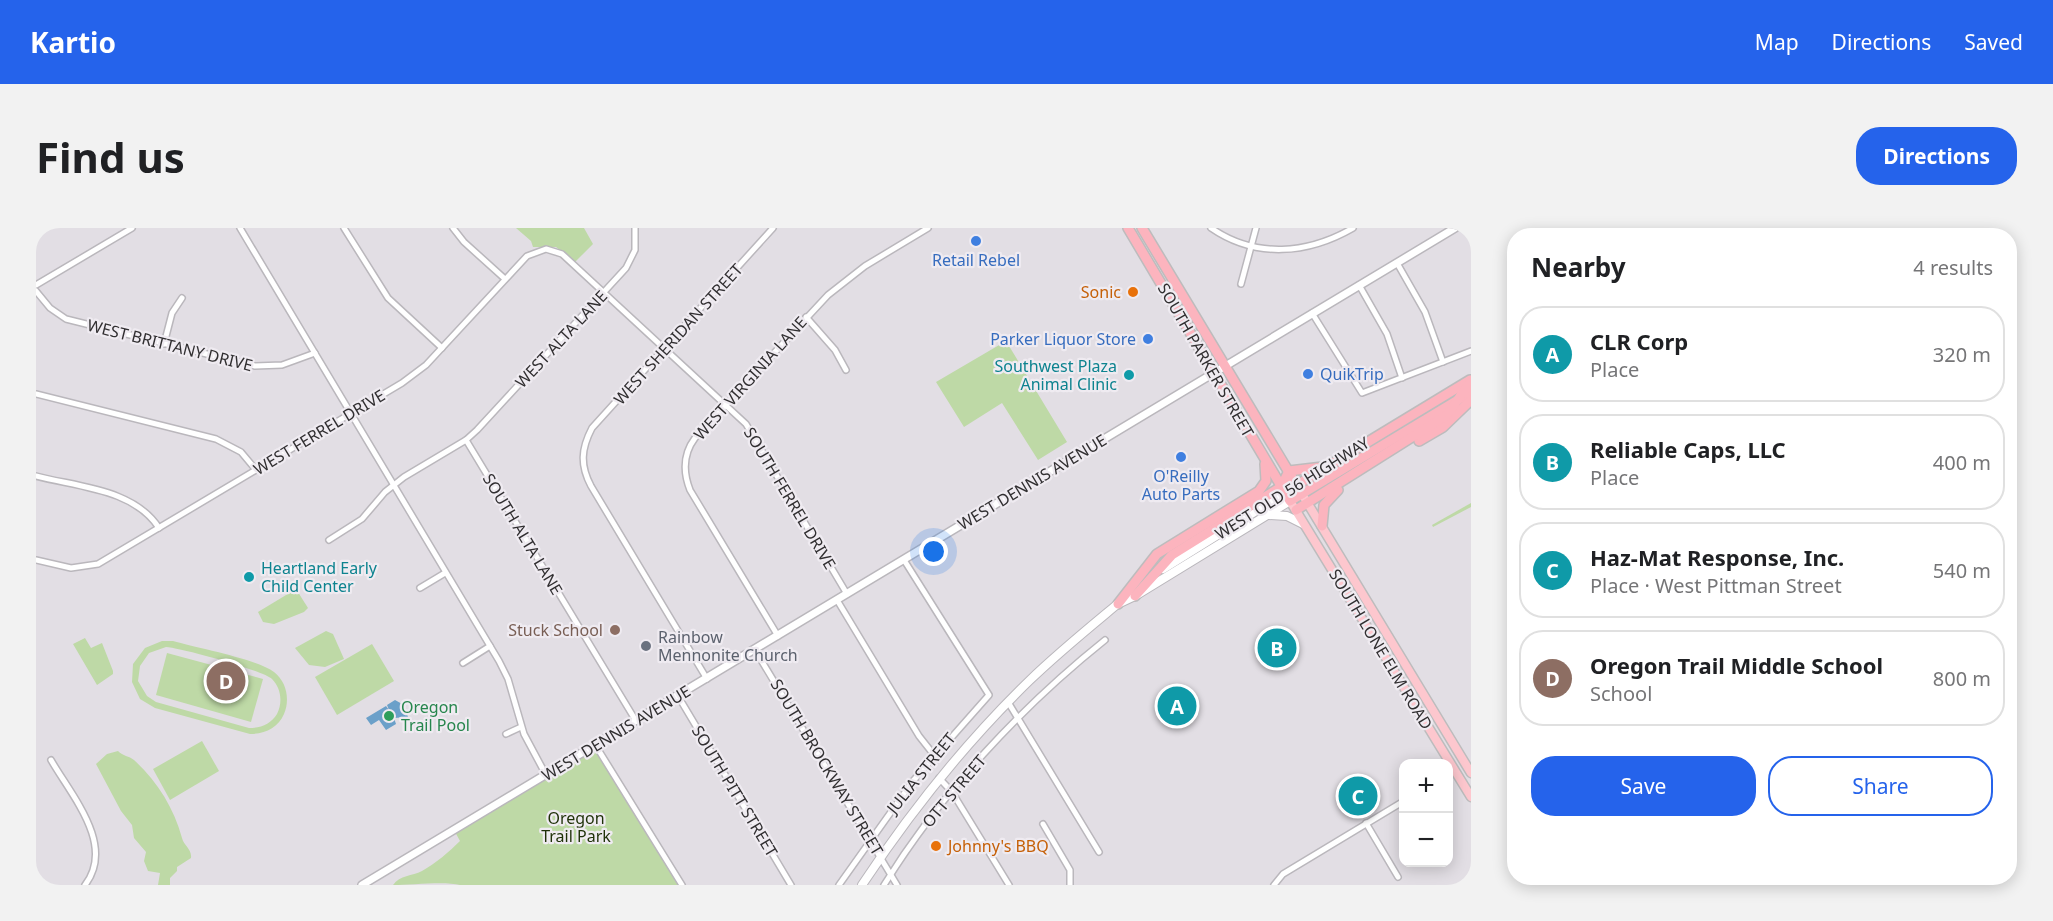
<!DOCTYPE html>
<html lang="en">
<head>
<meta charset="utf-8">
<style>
  :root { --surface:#fff; --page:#f2f2f2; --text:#202124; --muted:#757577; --line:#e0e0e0; --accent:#2563eb }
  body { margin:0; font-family:"Noto Sans",sans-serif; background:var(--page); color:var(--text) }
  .controls { position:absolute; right:18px; bottom:18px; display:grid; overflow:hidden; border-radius:12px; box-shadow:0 3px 15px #0003 }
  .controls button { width:54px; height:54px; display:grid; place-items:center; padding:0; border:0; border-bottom:2px solid var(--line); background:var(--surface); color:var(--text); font:30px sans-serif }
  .you { position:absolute; left:898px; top:324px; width:21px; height:21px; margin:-15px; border:4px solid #fff; border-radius:50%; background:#1a73e8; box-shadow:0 0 0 9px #1a73e833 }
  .badge { display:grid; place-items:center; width:39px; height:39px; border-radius:50%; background:var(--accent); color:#fff; font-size:20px; font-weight:700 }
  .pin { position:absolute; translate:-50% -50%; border:3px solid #fff; box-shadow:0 2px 6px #0006 }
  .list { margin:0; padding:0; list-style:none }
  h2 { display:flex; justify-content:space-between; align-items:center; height:78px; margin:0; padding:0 24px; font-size:26px }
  h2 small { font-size:20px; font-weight:400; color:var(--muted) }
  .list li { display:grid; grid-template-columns:39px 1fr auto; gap:18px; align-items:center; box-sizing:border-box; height:96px; margin:0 12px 12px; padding:0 12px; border:2px solid var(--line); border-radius:24px }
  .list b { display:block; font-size:22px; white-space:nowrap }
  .list p { margin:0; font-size:20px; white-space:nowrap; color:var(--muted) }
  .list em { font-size:20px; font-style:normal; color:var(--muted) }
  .actions { display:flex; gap:12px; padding:18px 24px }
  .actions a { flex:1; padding:14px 0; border:2px solid var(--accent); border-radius:24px; text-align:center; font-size:21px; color:var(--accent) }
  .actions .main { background:var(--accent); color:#fff }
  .map { position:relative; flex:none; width:1435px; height:657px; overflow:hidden; border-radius:24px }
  header { display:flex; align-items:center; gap:36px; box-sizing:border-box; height:84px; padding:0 30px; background:var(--accent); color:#fff }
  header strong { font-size:28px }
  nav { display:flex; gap:33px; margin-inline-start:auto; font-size:21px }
  .intro { display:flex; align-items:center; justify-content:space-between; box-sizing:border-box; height:144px; padding:0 36px }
  h1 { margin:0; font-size:42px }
  .button { padding:15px 27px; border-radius:24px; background:var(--accent); color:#fff; font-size:21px; font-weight:700 }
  main { display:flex; gap:36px; padding:0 36px }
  aside { flex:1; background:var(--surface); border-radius:24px; box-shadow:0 3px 15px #0003 }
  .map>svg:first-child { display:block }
  .green { fill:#bed9a6; fill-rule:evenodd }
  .water { fill:#6ba0c9 }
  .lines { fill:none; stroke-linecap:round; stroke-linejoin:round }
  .minor-casing { stroke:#bab7bc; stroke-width:8 }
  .tertiary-casing { stroke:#bab7bc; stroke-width:10 }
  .secondary-casing { stroke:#bab7bc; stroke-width:10 }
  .primary-casing { stroke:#bdbcbd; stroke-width:11 }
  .trunk-casing { stroke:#bdbcbd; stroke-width:12 }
  .minor { stroke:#fff; stroke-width:5 }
  .tertiary { stroke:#fff; stroke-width:7 }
  .secondary { stroke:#fff; stroke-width:8 }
  .primary { stroke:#fdc7ce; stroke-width:8 }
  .trunk { stroke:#fcb4be; stroke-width:9 }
  .shop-dot { fill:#3f7fe0; stroke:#efebf1; stroke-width:2 }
  .food-dot { fill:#e8710a; stroke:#efebf1; stroke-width:2 }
  .culture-dot { fill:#0f9aa8; stroke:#efebf1; stroke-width:2 }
  .education-dot { fill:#8d6e63; stroke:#efebf1; stroke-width:2 }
  .worship-dot { fill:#6b7280; stroke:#efebf1; stroke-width:2 }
  .leisure-dot { fill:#2e9e5b; stroke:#efebf1; stroke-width:2 }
  .labels { text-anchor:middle; stroke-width:4.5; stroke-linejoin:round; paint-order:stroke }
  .shop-label { font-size:16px; fill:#366cbe; stroke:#efebf1 }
  .food-label { font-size:16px; fill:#c56008; stroke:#efebf1; text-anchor:end }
  .street-label { font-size:16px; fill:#312f31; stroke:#efebf1 }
  .culture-label { font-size:16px; fill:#0d838f; stroke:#efebf1; text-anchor:end }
  .education-label { font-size:16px; fill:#785e54; stroke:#efebf1; text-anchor:end }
  .worship-label { font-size:16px; fill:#5b616d; stroke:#efebf1; text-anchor:start }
  .leisure-label { font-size:16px; fill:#27864d; stroke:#efebf1; text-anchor:start }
  .park-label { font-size:16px; fill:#1e3107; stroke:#efebf1 }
</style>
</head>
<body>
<header>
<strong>Kartio</strong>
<nav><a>Map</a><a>Directions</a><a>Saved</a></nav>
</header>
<div class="intro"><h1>Find us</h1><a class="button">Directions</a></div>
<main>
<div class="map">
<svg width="1435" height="657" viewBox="0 0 1435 657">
  <rect width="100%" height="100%" fill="#e2dee4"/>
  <!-- green -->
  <g class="green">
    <polygon points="480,0 548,0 557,16 539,34 520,19 497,19 495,13"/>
    <polygon points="970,113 1031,214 1002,232 966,175 928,199 900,154"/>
    <polygon points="1435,275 1435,279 1397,299 1396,297"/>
    <polygon points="260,361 272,380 268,384 238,396 227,394 222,384"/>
    <polygon points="290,403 297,406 308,431 289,439 273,437 259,420"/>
    <polygon points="49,410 55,420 66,415 77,443 77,446 61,457 37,416"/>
    <path d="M126,413H137C161,420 221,431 238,444C251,454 254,472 248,486C242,500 229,506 214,506L119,480L104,471L96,454L97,436L109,420ZM130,419C145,420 226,442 236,451C245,460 247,474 241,486C235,496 225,500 213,500L120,474L111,468L102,453L104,438L113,425Z"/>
    <polygon points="336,416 358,453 301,487 279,449"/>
    <polygon points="131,425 227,451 215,494 120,467"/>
    <polygon points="166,513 183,543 134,572 117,541"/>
    <path d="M560,518L646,657H424C409,653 375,657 357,657C364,647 376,648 386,643C399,636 414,623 424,613L418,602Z"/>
    <path d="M82,523C87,528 93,528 98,532C121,553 138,580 146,610C148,618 156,621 155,630L141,639V643L134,650V657H122L124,645L112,643L108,633L110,624L98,610L96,597L85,583L60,536L71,526Z"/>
  </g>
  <!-- water -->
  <polygon class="water" points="359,472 368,477 372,489 358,490 360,496 350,502 343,492 335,497 330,490 350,478 353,482 351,477"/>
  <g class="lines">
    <defs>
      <g id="minor">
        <polyline points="204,0 463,433 472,451 488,506 510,547"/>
        <polyline points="308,0 352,70 406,120"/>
        <polyline points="417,0 428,14 469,51"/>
        <path d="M1175,0C1220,31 1272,26 1317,0"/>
        <polyline points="1361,35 1389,84 1407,134"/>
        <polyline points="1205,56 1220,0"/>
        <polyline points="0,57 96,0"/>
        <polyline points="1323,57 1351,106 1366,150"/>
        <polyline points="0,63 14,80 30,91 219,138 246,137 279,125"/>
        <polyline points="1276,85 1326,165 1435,123"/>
        <polyline points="770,89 799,122 810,142"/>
        <polyline points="128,116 136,85 146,70"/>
        <polyline points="0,166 180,211 205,224 220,242"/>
        <polyline points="430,212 600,493"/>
        <path d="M0,248C42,259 98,261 123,300"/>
        <polyline points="293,312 326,291 349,264 368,249 430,212 441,202 590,40 599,22 599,0"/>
        <polyline points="0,332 35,340 62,336 366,155 390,137 491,28 510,21 526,26 710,196 811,366"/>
        <polyline points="384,360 409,345"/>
        <polyline points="801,372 883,508 898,527"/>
        <path d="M742,408L654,262C647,244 647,226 659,210L792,67L829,38L892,0"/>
        <polyline points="719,422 861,657"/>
        <polyline points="427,435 454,418"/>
        <path d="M671,451L555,258C544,237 545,221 556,200L737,0"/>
        <polyline points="642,468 755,657"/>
        <polyline points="972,474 1063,624"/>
        <polyline points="470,506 485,499"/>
        <polyline points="560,518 646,657"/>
        <path d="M15,532C35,567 80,617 49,657"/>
        <polyline points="903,550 916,564 973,657"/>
        <polyline points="1330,595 1362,649"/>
        <polyline points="1007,596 1034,642 1034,657"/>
        <polyline points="803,657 877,553 953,467 868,332"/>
        <path d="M848,657C905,565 984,480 1069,412"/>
        <polyline points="1238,657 1247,646 1368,573"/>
      </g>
      <polyline id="tertiary" points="326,657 1419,0"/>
      <g id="secondary">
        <polyline points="1233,287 1251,288 1267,296"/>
        <polyline points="1127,341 1249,265"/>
        <polyline points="1082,376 1099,368 1254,273"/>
        <path d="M826,657C875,583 930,514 994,452C1023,424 1054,399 1084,374"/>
      </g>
      <g id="primary">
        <polyline points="1266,266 1435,545"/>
        <polyline points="1254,273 1435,569"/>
      </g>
      <g id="trunk">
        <polyline points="1092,0 1254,273 1435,164"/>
        <polyline points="1106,0 1266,266"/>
        <polyline points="1383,213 1407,199 1435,172"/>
        <polyline points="1253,243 1287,239"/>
        <polyline points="1256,260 1434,152"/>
        <polyline points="1260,282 1411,187 1435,153"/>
        <polyline points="1286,298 1288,277 1302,262"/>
        <polyline points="1099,368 1136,327 1245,259 1253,243"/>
        <polyline points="1082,376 1121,326 1223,263 1230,253 1229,236"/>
      </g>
    </defs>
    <!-- minor casing -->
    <use href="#minor" class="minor-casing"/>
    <!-- tertiary casing -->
    <use href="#tertiary" class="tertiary-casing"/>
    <!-- secondary casing -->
    <use href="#secondary" class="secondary-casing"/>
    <!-- primary casing -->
    <use href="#primary" class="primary-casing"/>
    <!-- trunk casing -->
    <use href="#trunk" class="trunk-casing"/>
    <!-- minor -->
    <use href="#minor" class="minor"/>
    <!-- tertiary -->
    <use href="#tertiary" class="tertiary"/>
    <!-- secondary -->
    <use href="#secondary" class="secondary"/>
    <!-- primary -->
    <use href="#primary" class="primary"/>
    <!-- trunk -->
    <use href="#trunk" class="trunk"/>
  </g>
  <!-- markers -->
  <g class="shop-dot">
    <circle cx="940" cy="13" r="6"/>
    <circle cx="1112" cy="111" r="6"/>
    <circle cx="1272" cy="146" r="6"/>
    <circle cx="1145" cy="229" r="6"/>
  </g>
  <g class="food-dot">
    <circle cx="1097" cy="64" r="6"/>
    <circle cx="900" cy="618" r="6"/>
  </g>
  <g class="culture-dot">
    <circle cx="1093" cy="147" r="6"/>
    <circle cx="213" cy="349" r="6"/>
  </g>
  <circle class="education-dot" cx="579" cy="402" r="6"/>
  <circle class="worship-dot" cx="610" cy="418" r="6"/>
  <circle class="leisure-dot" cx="353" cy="488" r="6"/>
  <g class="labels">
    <!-- shop labels -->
    <g class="shop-label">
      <text x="940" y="38">Retail Rebel</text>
      <text x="1100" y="117" text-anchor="end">Parker Liquor Store</text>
      <text x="1284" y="152" text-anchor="start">QuikTrip</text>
      <text x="1145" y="254">O'Reilly<tspan x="1145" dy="18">Auto Parts</tspan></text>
    </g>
    <!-- food labels -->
    <g class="food-label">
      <text x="1085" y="70">Sonic</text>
      <text x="912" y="624" text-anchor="start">Johnny's BBQ</text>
    </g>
    <!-- street labels -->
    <g class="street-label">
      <text transform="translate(642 106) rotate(-48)" y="6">WEST SHERIDAN STREET</text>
      <text transform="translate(525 111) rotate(-47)" y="6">WEST ALTA LANE</text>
      <text transform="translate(134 117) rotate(14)" y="6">WEST BRITTANY DRIVE</text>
      <text transform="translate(1170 132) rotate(60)" y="6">SOUTH PARKER STREET</text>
      <text transform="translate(714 150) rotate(-48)" y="6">WEST VIRGINIA LANE</text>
      <text transform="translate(283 204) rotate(-31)" y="6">WEST FERREL DRIVE</text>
      <text transform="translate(996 254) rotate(-31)" y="6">WEST DENNIS AVENUE</text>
      <text transform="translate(1256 260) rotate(-32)" y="6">WEST OLD 56 HIGHWAY</text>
      <text transform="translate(754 270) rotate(59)" y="6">SOUTH FERREL DRIVE</text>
      <text transform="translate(487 306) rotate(59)" y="6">SOUTH ALTA LANE</text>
      <text transform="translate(1345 421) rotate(59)" y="6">SOUTH LONE ELM ROAD</text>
      <text transform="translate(580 505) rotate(-31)" y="6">WEST DENNIS AVENUE</text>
      <text transform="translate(791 539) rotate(59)" y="6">SOUTH BROCKWAY STREET</text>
      <text transform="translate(885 545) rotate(-51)" y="6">JULIA STREET</text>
      <text transform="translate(699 563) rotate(59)" y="6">SOUTH PITT STREET</text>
      <text transform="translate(918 563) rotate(-50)" y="6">OTT STREET</text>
    </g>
    <!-- culture labels -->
    <g class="culture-label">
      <text x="1081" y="144">Southwest Plaza<tspan x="1081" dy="18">Animal Clinic</tspan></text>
      <text x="225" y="346" text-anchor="start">Heartland Early<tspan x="225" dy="18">Child Center</tspan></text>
    </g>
    <!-- education labels -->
    <g class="education-label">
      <text x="567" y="408">Stuck School</text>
    </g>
    <!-- worship labels -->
    <g class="worship-label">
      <text x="622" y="415">Rainbow<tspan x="622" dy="18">Mennonite Church</tspan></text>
    </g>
    <!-- leisure labels -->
    <g class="leisure-label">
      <text x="365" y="485">Oregon<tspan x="365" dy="18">Trail Pool</tspan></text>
    </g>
    <!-- park labels -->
    <g class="park-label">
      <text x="540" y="596">Oregon<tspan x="540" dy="18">Trail Park</tspan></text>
    </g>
  </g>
</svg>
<div class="controls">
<button>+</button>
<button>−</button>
</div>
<div class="you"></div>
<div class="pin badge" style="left:1141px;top:478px;background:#0f9aa8">A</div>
<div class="pin badge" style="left:1241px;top:420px;background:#0f9aa8">B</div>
<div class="pin badge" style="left:1322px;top:568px;background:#0f9aa8">C</div>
<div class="pin badge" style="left:190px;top:453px;background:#8d6e63">D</div>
</div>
<aside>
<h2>Nearby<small>4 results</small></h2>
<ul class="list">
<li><span class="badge" style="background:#0f9aa8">A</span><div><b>CLR Corp</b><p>Place</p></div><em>320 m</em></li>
<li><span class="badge" style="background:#0f9aa8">B</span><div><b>Reliable Caps, LLC</b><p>Place</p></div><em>400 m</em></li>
<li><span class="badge" style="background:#0f9aa8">C</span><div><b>Haz-Mat Response, Inc.</b><p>Place · West Pittman Street</p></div><em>540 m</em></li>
<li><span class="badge" style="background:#8d6e63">D</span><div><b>Oregon Trail Middle School</b><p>School</p></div><em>800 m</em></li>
</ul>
<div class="actions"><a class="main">Save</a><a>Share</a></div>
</aside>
</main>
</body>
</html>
